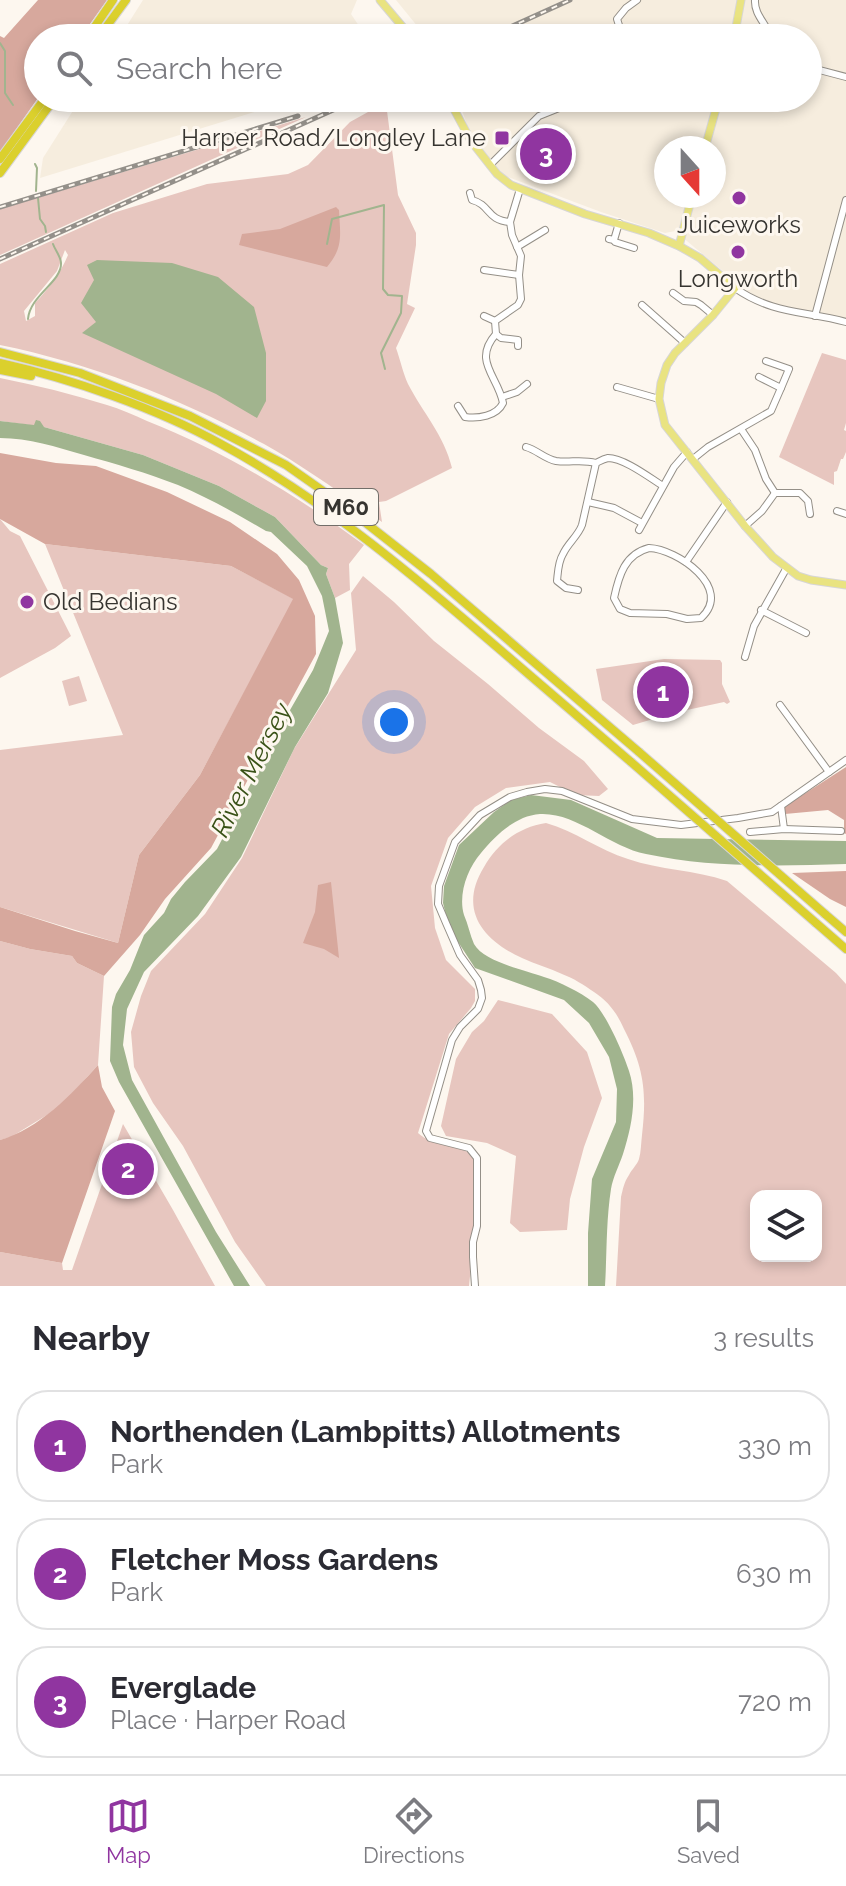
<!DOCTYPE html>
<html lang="en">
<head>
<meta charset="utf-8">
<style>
  :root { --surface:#fff; --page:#f7f7f7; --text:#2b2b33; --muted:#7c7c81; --line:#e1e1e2; --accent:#9035a0 }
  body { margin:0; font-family:Raleway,sans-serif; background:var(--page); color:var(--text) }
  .controls { position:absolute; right:24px; bottom:24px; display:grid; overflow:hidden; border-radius:16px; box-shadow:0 4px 12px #0003 }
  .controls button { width:72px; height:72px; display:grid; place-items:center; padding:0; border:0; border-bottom:2px solid var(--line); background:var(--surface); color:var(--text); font:40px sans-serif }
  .compass { position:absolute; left:654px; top:136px; width:72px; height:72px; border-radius:50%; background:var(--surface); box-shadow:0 4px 12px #0003; rotate:159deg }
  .you { position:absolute; left:394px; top:722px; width:28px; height:28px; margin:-20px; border:6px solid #fff; border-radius:50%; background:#1a73e8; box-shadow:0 0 0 12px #1a73e833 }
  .badge { display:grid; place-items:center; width:52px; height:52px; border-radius:50%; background:var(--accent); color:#fff; font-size:26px; font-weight:700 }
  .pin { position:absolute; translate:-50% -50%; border:4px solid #fff; box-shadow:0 2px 8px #0006 }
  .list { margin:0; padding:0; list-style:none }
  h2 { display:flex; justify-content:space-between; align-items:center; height:104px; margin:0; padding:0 32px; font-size:34px }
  h2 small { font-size:26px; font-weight:400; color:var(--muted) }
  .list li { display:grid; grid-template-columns:52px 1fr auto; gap:24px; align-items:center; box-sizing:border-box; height:112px; margin:0 16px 16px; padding:0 16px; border:2px solid var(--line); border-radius:32px }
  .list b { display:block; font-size:30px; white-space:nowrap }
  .list p { margin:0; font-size:26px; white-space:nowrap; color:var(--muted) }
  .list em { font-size:26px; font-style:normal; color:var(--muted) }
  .icon { flex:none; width:44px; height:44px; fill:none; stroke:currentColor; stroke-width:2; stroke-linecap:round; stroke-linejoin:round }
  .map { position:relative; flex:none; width:846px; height:1286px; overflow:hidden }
  .search { position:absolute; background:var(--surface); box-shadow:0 4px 12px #0003; left:24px; right:24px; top:24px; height:88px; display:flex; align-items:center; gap:20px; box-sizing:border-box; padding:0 28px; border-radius:44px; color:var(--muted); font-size:30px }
  .sheet { height:488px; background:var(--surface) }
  nav { display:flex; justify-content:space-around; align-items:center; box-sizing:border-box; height:112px; border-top:2px solid var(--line); background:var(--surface); font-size:22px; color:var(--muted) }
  nav a { display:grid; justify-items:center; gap:4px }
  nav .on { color:var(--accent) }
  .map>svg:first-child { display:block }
  .built { fill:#f6edde; fill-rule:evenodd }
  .green { fill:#e7c6bf; fill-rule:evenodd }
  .forest { fill:#d7a89d }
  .water { fill:#a1b48e }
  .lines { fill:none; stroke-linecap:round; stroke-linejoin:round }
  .stream { stroke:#a1b48e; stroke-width:2 }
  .minor-casing { stroke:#948f87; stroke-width:8 }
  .major-casing { stroke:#d7d6d6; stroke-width:9 }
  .highway-casing { stroke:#d7d6d6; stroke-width:10 }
  .minor { stroke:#fff; stroke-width:6 }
  .major { stroke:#e9e381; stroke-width:7 }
  .highway { stroke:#dbd02d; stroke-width:8 }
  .rail-casing { stroke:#94908a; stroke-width:5 }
  .rail { stroke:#fdf7ef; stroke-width:2; stroke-dasharray:6; stroke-linecap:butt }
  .highway-bridge-casing { stroke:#d7d6d6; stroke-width:10; stroke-linecap:butt }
  .highway-bridge { stroke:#dbd02d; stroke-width:8 }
  .poi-dot { fill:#9035a0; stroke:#fdf7ef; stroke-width:3 }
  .labels { text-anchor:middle; stroke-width:6; stroke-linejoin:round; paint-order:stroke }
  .shield { fill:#fdf7ef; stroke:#726e69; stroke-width:2 }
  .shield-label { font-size:22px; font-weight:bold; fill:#363430 }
  .poi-label { font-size:24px; fill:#363430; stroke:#fdf7ef }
  .water-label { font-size:26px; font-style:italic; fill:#395117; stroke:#fdf7ef }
</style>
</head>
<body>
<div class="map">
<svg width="846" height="1286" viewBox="0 0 846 1286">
  <rect width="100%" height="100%" fill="#fdf7ef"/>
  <!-- built -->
  <g class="built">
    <polygon points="143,0 357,0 351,14 367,38 119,38"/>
    <path d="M396,0H846V322L771,305L762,300L743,288L675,231L665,233L601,212L503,175L469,131L458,98H808V38H427ZM666,148H714V196H666Z"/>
    <polygon points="81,98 300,98 40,178 43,158"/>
  </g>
  <!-- green -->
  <g class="green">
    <path d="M377,107L387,111L398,195L416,233V245L407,304L415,308L396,348C400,359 403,373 408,384C423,413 444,435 452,468L386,501L379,502L382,522C343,495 305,467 264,444C181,399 93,364 0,345V264L113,213L207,184L288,174L308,165L350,122ZM65,250L68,255C60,274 49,288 35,303V316L26,321L24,311L57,271Z"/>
    <polygon points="306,117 0,255 0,209"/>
    <polygon points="822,353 846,360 846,423 844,430 846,431 846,452 843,459 841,459 837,471 834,472 834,485 779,457"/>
    <path d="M0,378C36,385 72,394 107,405C120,409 134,415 147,421C225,452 296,495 364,545L349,564L350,590L335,598L326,574L328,568L321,565L275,517L219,486L143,455L44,427L0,421Z"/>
    <polygon points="0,519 10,531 20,536 71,636 55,648 0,678"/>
    <polygon points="45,544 231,566 294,599 200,775 139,855 118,943 0,907 0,750 123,735"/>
    <path d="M363,576L394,602L434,641L488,684L539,728L584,761L608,789L599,796L576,795L550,782L506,788L475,807L448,838L431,886L435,928L446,960L475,989V1001L471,1008L449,1034L418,1133C434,1148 459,1141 474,1157L475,1227L469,1286H266L235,1242L183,1146L153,1103L134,1067L131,1032L141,996L151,971L205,914L242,858L294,749L356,650L351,593Z"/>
    <polygon points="664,659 720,660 722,663 722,684 730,702 727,704 724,702 673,713 633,725 602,700 596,669"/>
    <polygon points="79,676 87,701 69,706 62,681"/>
    <path d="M546,823C575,831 599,850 628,859C660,870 695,870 727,881L836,973L846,984V1286H616L621,1197C623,1189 624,1182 629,1175C632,1169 637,1165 639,1159C641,1152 641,1143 642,1135C647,1092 644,1068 624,1029C617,1013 608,1001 594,992C584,985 573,978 562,974C549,968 535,964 522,958C482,940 458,909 484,867C498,843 519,827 546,823ZM756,1196H816V1256H756Z"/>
    <polygon points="0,941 30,949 72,956 77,963 104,976 98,1065 60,1107 11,1137 0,1140"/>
    <polygon points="498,1000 552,1014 587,1052 602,1098 584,1147 570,1199 567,1230 520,1232 510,1223 516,1156 487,1143 446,1136 441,1126 456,1059 472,1032 484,1021"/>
    <polygon points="123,1124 173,1210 215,1286 0,1286 0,1252 62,1263 63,1270 72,1270"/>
  </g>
  <!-- forest -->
  <g class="forest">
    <polygon points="38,0 107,0 80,38 38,38 38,98 0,152 0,36 4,38"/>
    <path d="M336,207L339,210C340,234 344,247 327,267L239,245L242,234L280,229Z"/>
    <polygon points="0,453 56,463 96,466 167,492 230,522 277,554 299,580 315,616 316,654 211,848 165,899 140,935 104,976 77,963 72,956 30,949 0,941 0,907 75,931 118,943 139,855 200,775 293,599 231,566 45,544 0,519"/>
    <polygon points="846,767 846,834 844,833 844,820 828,810 785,814 784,807"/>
    <polygon points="846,871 846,907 830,899 792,873"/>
    <polygon points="331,882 339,958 324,949 303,943 315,912 318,885"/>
    <path d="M98,1065L102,1087L115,1111L62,1263L0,1252V1140C39,1129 71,1095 98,1065Z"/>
  </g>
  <!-- water -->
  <g class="water">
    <polygon points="97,260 172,263 218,277 254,307 266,353 266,401 257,418 216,394 82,333 96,322 81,303 94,280 87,265"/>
    <path d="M36,420L40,421L44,427L143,455L219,486L275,517L321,565L328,568L326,574L335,598L343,643L328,693L295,747L241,857L198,916L144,972L127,1009L123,1045L132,1080L216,1232L250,1286H234L119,1082L110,1061L112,1007L116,994L130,970L144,935L164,913L171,899L185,882L217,849L278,731L313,670L329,631L322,596L307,566L271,532L266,531C237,514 209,498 178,485C147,473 116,464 84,455C56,447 29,438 0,438V421L34,425Z"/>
    <path d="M531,795L571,800L657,838L846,841V864C779,866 712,868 646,854C610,847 576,812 540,814C515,816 496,835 481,853C467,869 458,895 464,915C468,924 470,935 474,944C484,962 525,970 544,977C560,982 580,992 593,1002C606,1013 624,1055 629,1071C638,1098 631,1129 623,1154C619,1166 613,1177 611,1189C606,1221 607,1254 605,1286H588V1233L592,1179L616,1122L617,1089L609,1057L589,1023L564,1000L475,968L449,928L443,903L444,886L459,845L494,812L511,800Z"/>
  </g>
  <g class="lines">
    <!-- stream -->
    <g class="stream">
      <polyline points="0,43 5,51 5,93 13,105"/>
      <polyline points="35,164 37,168 36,191"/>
      <polyline points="38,198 40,219 45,226 46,232"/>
      <polyline points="327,244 332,219 384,205 383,289 388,295 402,296 401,313 381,353 385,369"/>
      <path d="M28,319C30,295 62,282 61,263C61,257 55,250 53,244"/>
    </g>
    <defs>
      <g id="minor">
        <path d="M755,0C754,15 767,24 771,38"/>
        <polyline points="623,38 617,19 626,8 637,0"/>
        <polyline points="808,67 846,77"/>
        <polyline points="490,165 539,116 584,98"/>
        <path d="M470,193L472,200C491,205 486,220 510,222"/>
        <polyline points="609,239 614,240 619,223"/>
        <polyline points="614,240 615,242 634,248"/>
        <polyline points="517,247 545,230"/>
        <polyline points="484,270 519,275"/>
        <path d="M735,288C772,314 805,311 846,322"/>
        <polyline points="673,293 684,301 696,302 701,305 713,315"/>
        <polyline points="642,305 685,343"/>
        <polyline points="484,316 495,321"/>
        <polyline points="815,316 846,200"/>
        <polyline points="496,334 501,338 518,340 518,346"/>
        <polyline points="759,377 781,388 789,369 766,361"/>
        <polyline points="617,387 659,399"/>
        <polyline points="502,397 517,392 527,384"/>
        <path d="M458,406L465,417C478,419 497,416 503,403C498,376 472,361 496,334L495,321L518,305L521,299L519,275L521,256L512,235L510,222L520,189"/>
        <polyline points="741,429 755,450 766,479 775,493"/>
        <path d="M526,447C537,450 545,459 556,461C570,463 581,459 596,463"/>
        <polyline points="693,459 708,447 771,411 781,388"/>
        <polyline points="588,502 614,508 642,523"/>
        <polyline points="837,511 846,514"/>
        <polyline points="745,526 762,511 775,493 800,493 808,501 810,514"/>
        <polyline points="639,530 674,467 687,452"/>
        <path d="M649,548C677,549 734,588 701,618L687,619L667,614L630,613L620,609L614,598C619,575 625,554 649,548Z"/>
        <polyline points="686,562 727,502"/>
        <path d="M578,590L566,588L557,581C558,572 558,562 563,554C568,543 578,536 582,525L596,463C600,461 603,459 608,458C624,458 650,478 663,486"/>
        <polyline points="761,610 806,633"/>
        <polyline points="745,657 754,626 786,569"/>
        <polyline points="780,705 829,772"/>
        <polyline points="781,806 784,829"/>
        <polyline points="750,832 784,829 841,831"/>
        <polyline points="475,1286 473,1257 473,1242 477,1226 477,1158 469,1148 430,1138 426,1131 452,1040 460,1027 478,1009 482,998 481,990 478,980 460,955 446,923 438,904 439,886 455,842 480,815 510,797 527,792 545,789 562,791 632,819 681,825 738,818 772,812 846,760"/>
      </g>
      <g id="major">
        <polyline points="380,0 412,38"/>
        <polyline points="734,38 741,0"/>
        <polyline points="448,98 471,141 497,174 511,185 585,214 649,233 679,246 700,258 735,288 713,315 675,353 667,365 661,383 659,399 665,425 745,526 773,557 798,576 811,580 846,585"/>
        <polyline points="705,148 719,98"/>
        <polyline points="679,246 692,196"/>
      </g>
      <g id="highway">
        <polyline points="87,38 113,0"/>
        <polyline points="98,38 126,0"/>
        <polyline points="0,159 45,98"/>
        <polyline points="0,173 55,98"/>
        <polyline points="0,352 80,373 190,416 286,465 343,505 431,574 639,752"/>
        <path d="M0,363C72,379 156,408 221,444C317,496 401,565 484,636C533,678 582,720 631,762"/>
        <polyline points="0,370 31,376"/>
        <polyline points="825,914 846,932"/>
        <polyline points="816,923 846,949"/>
      </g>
    </defs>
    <!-- minor casing -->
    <use href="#minor" class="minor-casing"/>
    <!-- major casing -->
    <use href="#major" class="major-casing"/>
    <!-- highway casing -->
    <use href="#highway" class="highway-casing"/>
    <!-- minor -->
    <use href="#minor" class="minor"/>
    <!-- major -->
    <use href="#major" class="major"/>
    <!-- highway -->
    <use href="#highway" class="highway"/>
    <defs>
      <g id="rail">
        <polyline points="486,38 570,0"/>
        <polyline points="0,207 298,116"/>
        <polyline points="0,259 360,98"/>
      </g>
    </defs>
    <!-- rail casing -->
    <use href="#rail" class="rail-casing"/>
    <!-- rail -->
    <use href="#rail" class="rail"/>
    <defs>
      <g id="highway-bridge">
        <polyline points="639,752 825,914"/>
        <polyline points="631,762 816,923"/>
      </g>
    </defs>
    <!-- highway-bridge casing -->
    <use href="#highway-bridge" class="highway-bridge-casing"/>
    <!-- highway-bridge -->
    <use href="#highway-bridge" class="highway-bridge"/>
  </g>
  <!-- markers -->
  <g class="poi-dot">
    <rect x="494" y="130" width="16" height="16" rx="4"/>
    <circle cx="739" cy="198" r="8"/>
    <circle cx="738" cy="252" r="8"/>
    <circle cx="27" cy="602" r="8"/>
  </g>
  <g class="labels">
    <!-- shield labels -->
    <rect class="shield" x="314" y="489" width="64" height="36" rx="6"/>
    <g class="shield-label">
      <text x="346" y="515">M60</text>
    </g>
    <!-- poi labels -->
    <g class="poi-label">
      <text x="486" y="146" text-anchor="end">Harper Road/Longley Lane</text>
      <text x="739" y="233">Juiceworks</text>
      <text x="738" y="287">Longworth</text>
      <text x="43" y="610" text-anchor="start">Old Bedians</text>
    </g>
    <!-- water labels -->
    <g class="water-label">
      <text transform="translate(251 770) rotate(-63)" y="9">River Mersey</text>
    </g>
  </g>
</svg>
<div class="controls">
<button><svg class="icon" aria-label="layers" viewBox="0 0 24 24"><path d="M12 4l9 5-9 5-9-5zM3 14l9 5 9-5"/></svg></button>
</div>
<svg class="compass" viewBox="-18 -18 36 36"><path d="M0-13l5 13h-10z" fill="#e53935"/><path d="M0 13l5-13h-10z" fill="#7c7c81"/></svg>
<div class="you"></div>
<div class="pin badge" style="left:663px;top:692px">1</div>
<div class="pin badge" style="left:128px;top:1169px">2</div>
<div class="pin badge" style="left:546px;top:154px">3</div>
<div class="search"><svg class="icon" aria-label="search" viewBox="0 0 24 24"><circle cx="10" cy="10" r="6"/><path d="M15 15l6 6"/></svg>Search here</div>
</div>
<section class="sheet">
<h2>Nearby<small>3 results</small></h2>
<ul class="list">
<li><span class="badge">1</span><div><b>Northenden (Lambpitts) Allotments</b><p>Park</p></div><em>330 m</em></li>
<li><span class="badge">2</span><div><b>Fletcher Moss Gardens</b><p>Park</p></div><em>630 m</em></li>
<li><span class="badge">3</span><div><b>Everglade</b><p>Place · Harper Road</p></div><em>720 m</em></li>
</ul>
</section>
<nav>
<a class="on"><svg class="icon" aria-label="map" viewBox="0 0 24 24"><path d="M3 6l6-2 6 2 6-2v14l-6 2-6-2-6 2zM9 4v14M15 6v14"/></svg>Map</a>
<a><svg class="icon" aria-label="directions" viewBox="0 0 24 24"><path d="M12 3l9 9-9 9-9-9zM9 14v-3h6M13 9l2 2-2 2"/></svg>Directions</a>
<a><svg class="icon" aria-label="saved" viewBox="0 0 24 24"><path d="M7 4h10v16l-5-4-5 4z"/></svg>Saved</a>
</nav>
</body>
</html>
